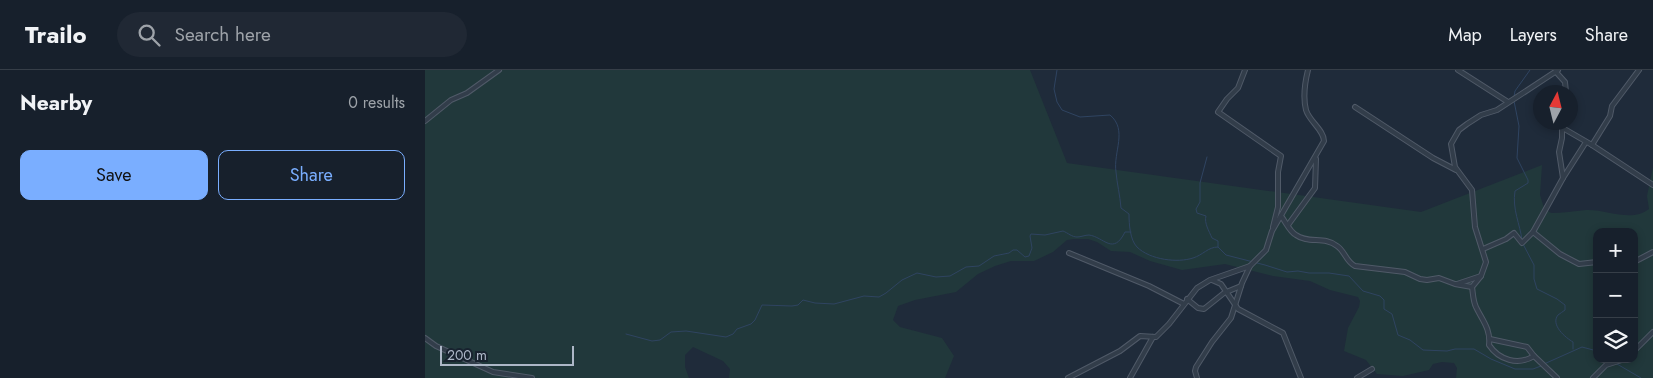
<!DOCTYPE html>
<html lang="en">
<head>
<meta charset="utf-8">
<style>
  :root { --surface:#17202c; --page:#202834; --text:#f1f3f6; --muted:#9ea3a9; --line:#363e48; --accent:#7aaeff }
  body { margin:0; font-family:Jost,sans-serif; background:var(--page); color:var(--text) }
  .controls { position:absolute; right:15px; bottom:15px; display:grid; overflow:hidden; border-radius:10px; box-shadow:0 2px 8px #0003 }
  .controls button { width:45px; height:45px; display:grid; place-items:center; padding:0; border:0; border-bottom:1px solid var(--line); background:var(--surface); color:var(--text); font:25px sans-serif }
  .compass { position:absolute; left:1108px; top:15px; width:45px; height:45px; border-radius:50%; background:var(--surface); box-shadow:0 2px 8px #0003; rotate:7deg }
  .scale { position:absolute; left:15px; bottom:12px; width:134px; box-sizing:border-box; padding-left:5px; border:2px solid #adb7c7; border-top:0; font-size:14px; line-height:18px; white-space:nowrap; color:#adb7c7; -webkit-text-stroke:4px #18222f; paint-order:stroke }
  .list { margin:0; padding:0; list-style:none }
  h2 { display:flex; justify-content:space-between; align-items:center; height:65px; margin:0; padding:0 20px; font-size:21px }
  h2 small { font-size:16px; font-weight:400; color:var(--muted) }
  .actions { display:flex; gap:10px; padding:15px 20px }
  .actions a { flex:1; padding:11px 0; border:1px solid var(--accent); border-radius:10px; text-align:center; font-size:18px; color:var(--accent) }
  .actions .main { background:var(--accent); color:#111 }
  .icon { flex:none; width:28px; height:28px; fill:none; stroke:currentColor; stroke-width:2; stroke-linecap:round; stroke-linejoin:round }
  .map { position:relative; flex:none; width:1228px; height:308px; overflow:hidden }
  header { display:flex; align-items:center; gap:30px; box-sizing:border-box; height:70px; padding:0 25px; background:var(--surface); border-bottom:1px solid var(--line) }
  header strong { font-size:24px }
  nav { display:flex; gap:28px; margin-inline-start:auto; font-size:18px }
  .search { width:350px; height:45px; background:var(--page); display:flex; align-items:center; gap:12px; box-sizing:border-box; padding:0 18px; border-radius:28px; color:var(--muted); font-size:19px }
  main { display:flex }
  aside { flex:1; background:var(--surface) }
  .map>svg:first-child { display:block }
  .green { fill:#21383b; fill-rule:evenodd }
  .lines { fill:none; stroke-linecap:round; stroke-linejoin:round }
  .stream { stroke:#2f4461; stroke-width:1 }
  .street-casing { stroke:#505a68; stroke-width:6 }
  .street { stroke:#323d4a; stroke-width:4 }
</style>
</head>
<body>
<header>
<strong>Trailo</strong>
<div class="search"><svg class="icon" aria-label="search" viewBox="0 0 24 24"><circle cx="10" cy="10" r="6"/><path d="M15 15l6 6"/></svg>Search here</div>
<nav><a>Map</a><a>Layers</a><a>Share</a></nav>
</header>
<main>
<aside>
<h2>Nearby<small>0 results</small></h2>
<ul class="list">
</ul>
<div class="actions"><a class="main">Save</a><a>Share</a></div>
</aside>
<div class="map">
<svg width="1228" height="308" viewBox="0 0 1228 308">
  <rect width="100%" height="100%" fill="#1f2b3a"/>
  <!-- green -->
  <path class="green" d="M0,0H605L642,93L996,142L1117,95L1115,125L1119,138L1126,143C1138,143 1149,141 1161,140C1182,139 1206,153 1224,139L1222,126L1228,97V308H1031L1032,298L1029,293L1017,292L1008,294L1004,300L978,306L952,304L941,290L919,281L923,258L934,237L935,231L933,227L905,220L885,211L848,206L800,194L757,200L725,191L705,182L686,181L672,172L663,169H649L642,170L628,182L609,191H586L570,196L553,204L531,222L490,230L473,236L468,250L475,257L517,268L529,286L520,308H304L305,299L298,291L268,277L260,285V297L264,308H0ZM1172,162H1209V289H1172Z"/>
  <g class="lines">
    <!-- stream -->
    <g class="stream">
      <path d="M632,0L629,19L632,32L637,40L655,47L685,45C703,60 688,82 691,102C692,114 695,125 696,138L704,144C704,154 705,170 712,177C725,190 753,193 768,188C778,185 783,177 793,177L801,185L840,195L862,202L873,201L884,203H904L924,206L938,221L955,226L959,230V239L967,244L973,265L985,270L998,280L1022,281L1030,279H1049L1066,289L1090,299H1108L1116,296"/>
      <polyline points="1089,27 1090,21 1105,0"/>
      <path d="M1089,31L1094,56L1092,88L1103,110V113L1090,121C1087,139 1095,154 1097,170"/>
      <path d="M782,87L775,113V132L771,139L772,143L781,146C779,153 784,161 787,168L793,171V177"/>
      <path d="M1098,174L1109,195V209L1112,219L1132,229L1140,235V240C1138,242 1135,243 1133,245C1125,255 1141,268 1148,272V279"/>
      <path d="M201,264L227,271L235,270L246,262L261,261L301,267L308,264L312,259L326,254L330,250L337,235L367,236L373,235L378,230L390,233L409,234L439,226L454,227L461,223L477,210L492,203L511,207L525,206L541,197L554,196L569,186L584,183L588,180H592L600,187L604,186L607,178L605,166L606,164L620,165L638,161C643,163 647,167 652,167C656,167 660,165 664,165C679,167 688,186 700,162H706"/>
      <polyline points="1119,294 1157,277 1172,281"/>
      <polyline points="1192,294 1216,308"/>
    </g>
    <defs>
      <g id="street">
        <polyline points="820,0 813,18 802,29 793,42 856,86 853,102 853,137 848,157"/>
        <polyline points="1033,0 1083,32"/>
        <polyline points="1131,2 1140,12 1141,22"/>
        <polyline points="930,37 1008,88 1031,100"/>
        <polyline points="0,51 26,30 42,23 74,0"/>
        <polyline points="1136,57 1167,75 1228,115"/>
        <polyline points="1167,75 1185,46 1187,36 1214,0"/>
        <polyline points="1138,108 1161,72"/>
        <path d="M856,146C861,152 864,161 871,165C883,174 900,166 912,176C920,181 921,192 930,196L980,202L995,209L1002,210L1014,208L1030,214L1047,217"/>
        <polyline points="863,155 890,118 891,89"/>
        <polyline points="1108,162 1138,108 1134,82 1137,68 1137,52"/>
        <polyline points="1058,179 1081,169 1089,163 1097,173 1108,162 1135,184 1154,194 1172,192"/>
        <polyline points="644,183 724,216 759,234"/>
        <polyline points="1209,192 1228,182"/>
        <polyline points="787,210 796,214 813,239 858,263 876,308"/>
        <polyline points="1032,214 1056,206"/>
        <polyline points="762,229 773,238 779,239 799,223 816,216"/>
        <polyline points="0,268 11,276 68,302 107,308"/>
        <polyline points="1065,269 1102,277 1109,286 1132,308"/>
        <polyline points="1209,281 1228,262"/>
        <path d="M1109,286C1093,296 1074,290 1064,275C1066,259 1057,250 1051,237C1048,231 1048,223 1047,217L1056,206L1061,192L1050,157L1047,120L1030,97L1026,74L1034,60L1042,54L1056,45L1072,40L1133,0"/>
        <path d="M643,308L695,281L715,266L731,267L744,254L772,218L785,210L825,196L841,180L847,161L899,71C899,60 884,51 881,40C878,28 880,12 883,0"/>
        <polyline points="705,308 728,267"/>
        <polyline points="772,308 770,301 771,297 787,272 806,248 817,213 825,196"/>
        <polyline points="932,308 947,299"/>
        <polyline points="1168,308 1181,295 1200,289"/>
      </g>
    </defs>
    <!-- street casing -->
    <use href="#street" class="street-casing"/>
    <!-- street -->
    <use href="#street" class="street"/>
  </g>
</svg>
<div class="controls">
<button>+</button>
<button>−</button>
<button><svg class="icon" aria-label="layers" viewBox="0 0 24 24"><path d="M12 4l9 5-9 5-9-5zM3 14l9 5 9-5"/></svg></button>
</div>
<svg class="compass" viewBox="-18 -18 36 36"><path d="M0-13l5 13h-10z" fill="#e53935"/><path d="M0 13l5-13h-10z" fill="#9ea3a9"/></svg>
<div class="scale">200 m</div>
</div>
</main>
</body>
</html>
